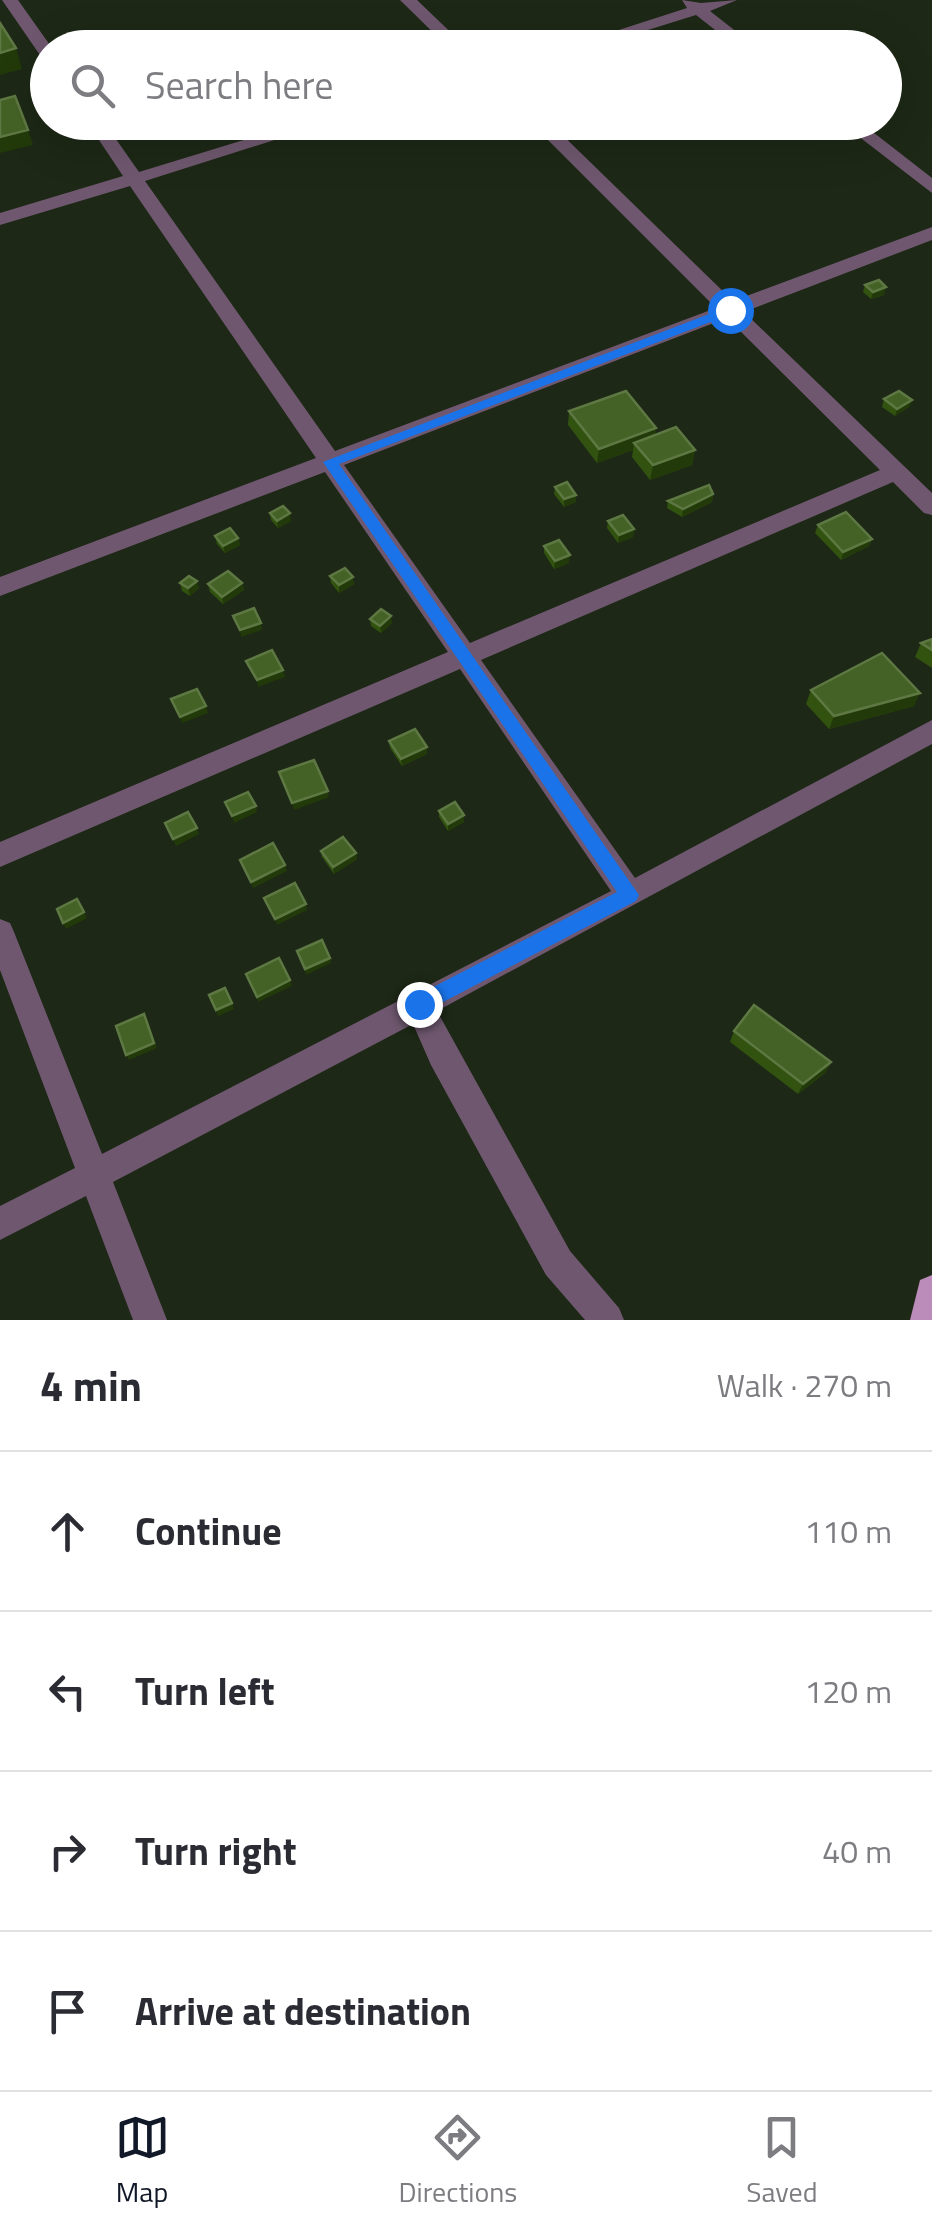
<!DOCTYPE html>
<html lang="en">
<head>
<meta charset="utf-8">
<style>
  :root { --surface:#fff; --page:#f2f2f3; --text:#2b2b33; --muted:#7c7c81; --line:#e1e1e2; --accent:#111827 }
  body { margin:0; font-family:"Titillium Web",sans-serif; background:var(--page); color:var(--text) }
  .stop { position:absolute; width:30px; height:30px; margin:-22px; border:8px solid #1a73e8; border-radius:50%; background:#fff }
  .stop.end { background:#1a73e8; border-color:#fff; box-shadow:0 2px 10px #0008 }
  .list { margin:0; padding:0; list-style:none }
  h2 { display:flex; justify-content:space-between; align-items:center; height:130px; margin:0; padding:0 40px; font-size:42px }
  h2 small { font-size:32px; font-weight:400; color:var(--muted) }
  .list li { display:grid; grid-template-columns:65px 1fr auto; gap:30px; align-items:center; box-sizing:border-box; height:160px; padding:0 40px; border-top:2px solid var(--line) }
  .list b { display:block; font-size:38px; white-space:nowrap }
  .list em { font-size:32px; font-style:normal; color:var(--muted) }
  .icon { flex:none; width:55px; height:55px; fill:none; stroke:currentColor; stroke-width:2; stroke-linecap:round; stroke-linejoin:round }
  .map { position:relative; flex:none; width:932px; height:1320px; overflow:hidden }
  .search { position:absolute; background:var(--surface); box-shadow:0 10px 40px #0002; left:30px; right:30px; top:30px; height:110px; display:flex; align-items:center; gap:25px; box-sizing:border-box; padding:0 35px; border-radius:55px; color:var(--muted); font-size:38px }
  .sheet { height:770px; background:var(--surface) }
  nav { display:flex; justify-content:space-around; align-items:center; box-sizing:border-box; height:140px; border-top:2px solid var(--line); background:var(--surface); font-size:28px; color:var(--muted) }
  nav a { display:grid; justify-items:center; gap:5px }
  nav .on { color:var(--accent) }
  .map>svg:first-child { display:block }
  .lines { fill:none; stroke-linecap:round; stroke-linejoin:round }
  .minor { fill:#6f586f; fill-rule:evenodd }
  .major { fill:#bb8bba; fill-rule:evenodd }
  .wall { fill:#325210 }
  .shaded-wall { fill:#223a09 }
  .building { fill:#456226; stroke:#5e7843; stroke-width:2.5 }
  .route { fill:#1a73e8 }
</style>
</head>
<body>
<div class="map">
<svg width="932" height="1320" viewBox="0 0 932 1320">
  <rect width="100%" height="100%" fill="#1d2816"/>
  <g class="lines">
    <!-- minor -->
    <g class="minor">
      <polygon points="2,0 18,0 52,48 48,48 48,59 42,58"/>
      <polygon points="400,0 417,0 467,48 449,48"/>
      <polygon points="682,0 701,3 737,0 710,11 757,48 738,48 696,15 590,48 563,48 687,8"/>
      <path d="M87,122H104L139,172L303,122H331L145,181L335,451L716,308L530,122H549L733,301L932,227V240L744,312L932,493V515L924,513L893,482L481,660L635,878L932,720V744L437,1011L570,1251L619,1308L624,1320H585L546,1275L431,1065L413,1024L113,1182L167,1320H133L86,1196L0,1240V1206L75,1168L0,970V919L10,923L14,932L102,1154L611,891L460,669L0,867V842L448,652L325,472L0,596V577L316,458L130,186L0,225V213L123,176ZM727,318L880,470L470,643L344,465Z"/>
      <polygon points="840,122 860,122 932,178 932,193"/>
    </g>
    <!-- major -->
    <polygon class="major" points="932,1275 932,1320 910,1320 920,1280"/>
  </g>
  <!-- wall -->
  <g class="wall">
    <polygon points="865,285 884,295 871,299 863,292"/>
    <polygon points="884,399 912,400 909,407 895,416 882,407"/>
    <polygon points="569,411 655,435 695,450 692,465 650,480 632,457 633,450 597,463 568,425"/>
    <polygon points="555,487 576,502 564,507 554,494"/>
    <polygon points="713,494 712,502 682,517 667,508 668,501"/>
    <polygon points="270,513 291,521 278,528 271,520"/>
    <polygon points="608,521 634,529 633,537 618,543 607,528"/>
    <polygon points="818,525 872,539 869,546 841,560 815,533"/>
    <polygon points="215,536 238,538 240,545 225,553 217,544"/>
    <polygon points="544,546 569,563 554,569 544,553"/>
    <polygon points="330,576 354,584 339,593 331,583"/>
    <polygon points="180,583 199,588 190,596 182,591"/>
    <polygon points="242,583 244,590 223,604 210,592 208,584"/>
    <polygon points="370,619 392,623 381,633 371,626"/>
    <polygon points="932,639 932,668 915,657 921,643"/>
    <polygon points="811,690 914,706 829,729 806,704"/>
    <polygon points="389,741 427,754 402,766 390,748"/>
    <polygon points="439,811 464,822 448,831 439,817"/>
    <polygon points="321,851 357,859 334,874 322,857"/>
    <polygon points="734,1031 831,1062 825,1073 798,1094 730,1042"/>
  </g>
  <!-- shaded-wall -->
  <g class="shaded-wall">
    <polygon points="16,48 22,69 0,75 0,53"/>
    <polygon points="28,130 33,145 0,153 0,137"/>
    <polygon points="886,287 884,295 871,299 873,292"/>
    <polygon points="912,400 909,407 895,416 897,409"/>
    <polygon points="656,428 654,443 634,443 633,450 597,463 599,449"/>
    <polygon points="695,450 692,465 650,480 653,465"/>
    <polygon points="713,494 712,502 682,517 683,509"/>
    <polygon points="576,495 576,502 564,507 564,499"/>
    <polygon points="290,513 291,521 278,528 277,521"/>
    <polygon points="634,529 633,537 618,543 619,535"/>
    <polygon points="238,538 240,545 225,553 223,546"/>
    <polygon points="872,539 869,546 841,560 843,552"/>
    <polygon points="570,555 569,563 554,569 555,561"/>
    <polygon points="353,577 354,584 339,593 339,585"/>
    <polygon points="197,581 199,588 190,596 188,588"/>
    <polygon points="242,583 244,590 223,604 222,597"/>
    <polygon points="391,616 392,623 381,633 380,626"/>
    <polygon points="261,623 262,630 241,637 240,630"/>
    <polygon points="283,670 285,677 258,687 257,680"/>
    <polygon points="920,693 914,706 829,729 834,716"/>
    <polygon points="206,706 208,713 182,723 180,717"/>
    <polygon points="427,747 427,754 402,766 401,759"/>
    <polygon points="328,791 329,797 294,810 292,803"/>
    <polygon points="256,806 257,812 234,823 232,816"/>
    <polygon points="464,815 464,822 448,831 448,824"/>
    <polygon points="197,828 199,834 176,846 173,839"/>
    <polygon points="356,853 357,859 334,874 333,867"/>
    <polygon points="285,865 287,871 253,888 251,882"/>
    <polygon points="306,904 307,910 277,925 275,919"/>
    <polygon points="84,912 87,918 66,929 63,923"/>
    <polygon points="330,958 331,963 306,975 305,969"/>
    <polygon points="290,980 292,986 258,1002 257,997"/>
    <polygon points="232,1003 234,1009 218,1016 216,1010"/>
    <polygon points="147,1019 157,1048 129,1060 126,1055"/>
    <polygon points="831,1062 825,1073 798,1094 803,1084"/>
  </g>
  <!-- building -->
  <g class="building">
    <polygon points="0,23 16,48 0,53"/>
    <polygon points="15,96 28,130 0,137 0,100"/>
    <polygon points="879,280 886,287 873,292 865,285"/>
    <polygon points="626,391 656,428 599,449 569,411"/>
    <polygon points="899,391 912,400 897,409 884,399"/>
    <polygon points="676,427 695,450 653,465 634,443"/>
    <polygon points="567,482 576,495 564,499 555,487"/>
    <polygon points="709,485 713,494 683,509 668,501"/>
    <polygon points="283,506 290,513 277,521 270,513"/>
    <polygon points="846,512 872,539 843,552 818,525"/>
    <polygon points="623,515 634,529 619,535 608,521"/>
    <polygon points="230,528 238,538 223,546 215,536"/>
    <polygon points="559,540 570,555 555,561 544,546"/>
    <polygon points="345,568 353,577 339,585 330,576"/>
    <polygon points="228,571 242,583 222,597 208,584"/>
    <polygon points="189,576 197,581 188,588 180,583"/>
    <polygon points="254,608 261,623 240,630 233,616"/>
    <polygon points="381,609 391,616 380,626 370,619"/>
    <polygon points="932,639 932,650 921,643"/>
    <polygon points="272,650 283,670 257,680 246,661"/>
    <polygon points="882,653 920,693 834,716 811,690"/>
    <polygon points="197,689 206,706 180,717 171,699"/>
    <polygon points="415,729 427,747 401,759 389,741"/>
    <polygon points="314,760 328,791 292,803 279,772"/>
    <polygon points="248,792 256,806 232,816 225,802"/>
    <polygon points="455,802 464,815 448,824 439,811"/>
    <polygon points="188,812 197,828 173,839 165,823"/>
    <polygon points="343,837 356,853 333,867 321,851"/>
    <polygon points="273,843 285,865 251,882 240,860"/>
    <polygon points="295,883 306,904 275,919 264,898"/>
    <polygon points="77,899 84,912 63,923 57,909"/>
    <polygon points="322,940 330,958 305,969 297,951"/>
    <polygon points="279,958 290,980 257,997 246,974"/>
    <polygon points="225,988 232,1003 216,1010 209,995"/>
    <polygon points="754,1005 831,1062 803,1084 734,1031"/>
    <polygon points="144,1014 154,1043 126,1055 116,1026"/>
  </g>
  <!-- route -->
  <polygon class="route" points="730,306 736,310 734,313 339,464 639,895 636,901 426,1011 412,1011 412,998 617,892 323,462"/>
</svg>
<div class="stop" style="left:730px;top:310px"></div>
<div class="stop end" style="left:419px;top:1004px"></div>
<div class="search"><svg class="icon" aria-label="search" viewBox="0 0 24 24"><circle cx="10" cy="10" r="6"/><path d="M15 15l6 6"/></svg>Search here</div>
</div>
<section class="sheet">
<h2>4 min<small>Walk · 270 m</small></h2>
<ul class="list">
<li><svg class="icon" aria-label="ahead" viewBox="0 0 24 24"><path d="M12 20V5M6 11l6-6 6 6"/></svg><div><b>Continue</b></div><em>110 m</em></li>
<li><svg class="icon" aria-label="left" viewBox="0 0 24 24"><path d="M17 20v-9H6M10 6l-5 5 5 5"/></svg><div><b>Turn left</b></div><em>120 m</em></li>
<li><svg class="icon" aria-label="right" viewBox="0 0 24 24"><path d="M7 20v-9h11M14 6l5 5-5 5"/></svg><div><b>Turn right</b></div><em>40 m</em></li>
<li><svg class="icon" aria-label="arrive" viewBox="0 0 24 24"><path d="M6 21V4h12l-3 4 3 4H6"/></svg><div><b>Arrive at destination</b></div></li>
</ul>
</section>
<nav>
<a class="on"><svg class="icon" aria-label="map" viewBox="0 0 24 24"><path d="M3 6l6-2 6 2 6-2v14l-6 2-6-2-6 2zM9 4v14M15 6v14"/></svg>Map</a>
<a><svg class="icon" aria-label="directions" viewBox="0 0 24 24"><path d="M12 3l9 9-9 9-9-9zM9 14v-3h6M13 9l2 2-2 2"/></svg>Directions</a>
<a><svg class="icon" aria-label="saved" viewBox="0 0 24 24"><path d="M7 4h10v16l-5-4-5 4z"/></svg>Saved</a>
</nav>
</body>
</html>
